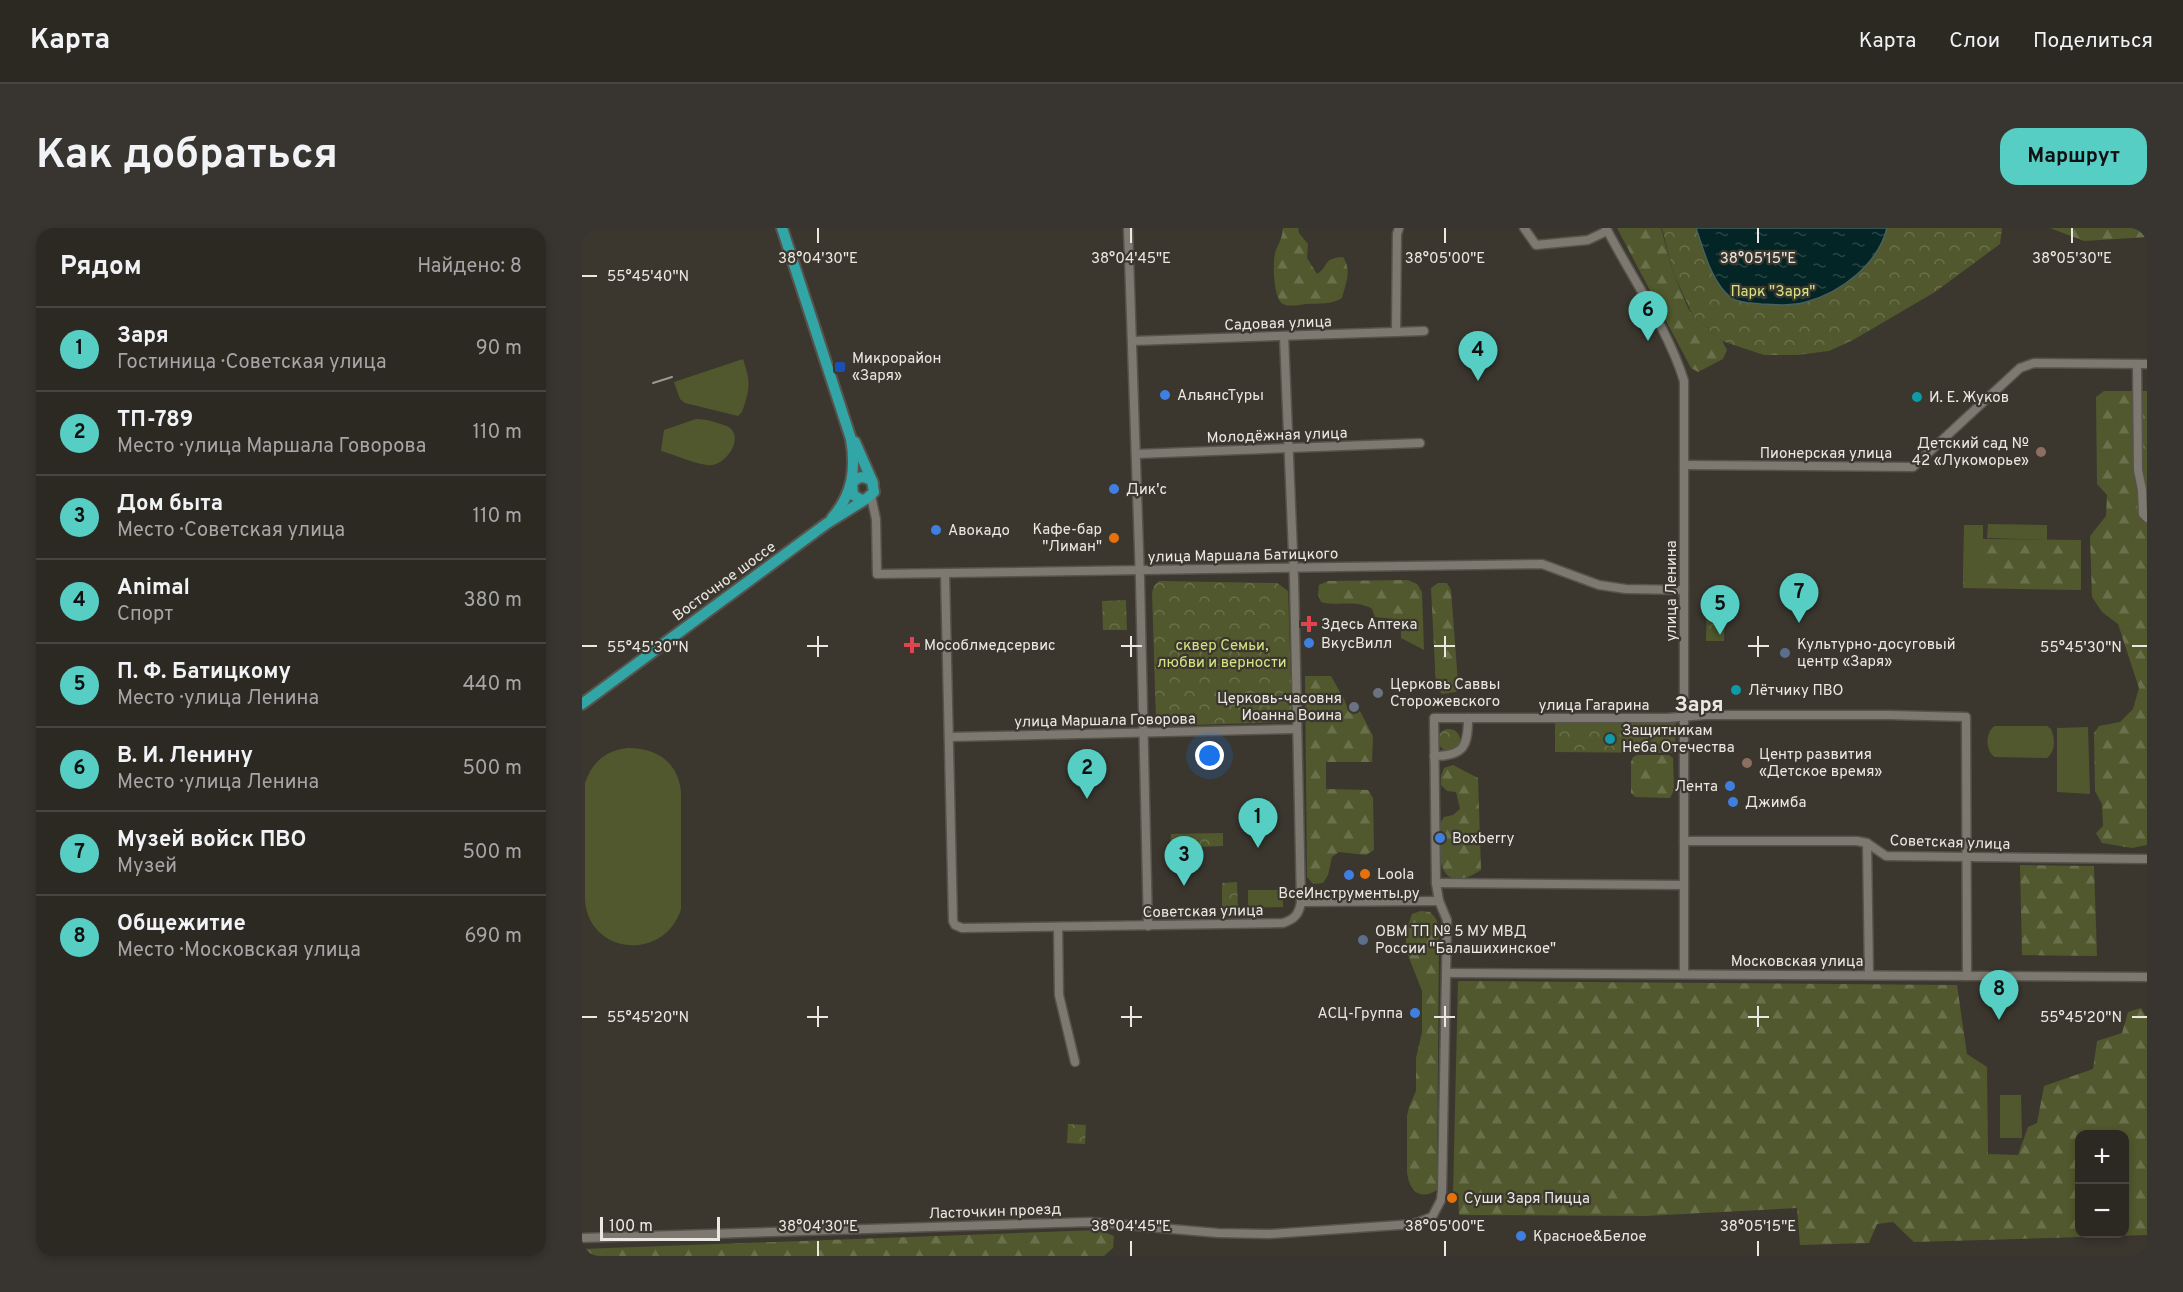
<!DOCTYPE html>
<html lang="ru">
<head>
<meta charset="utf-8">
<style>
  :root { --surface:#2c2923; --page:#383530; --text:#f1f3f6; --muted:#a6a6a6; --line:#484541; --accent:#56cec4 }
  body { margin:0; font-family:Overpass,sans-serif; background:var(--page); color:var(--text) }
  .controls { position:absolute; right:18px; bottom:18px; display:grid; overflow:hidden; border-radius:12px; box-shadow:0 3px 9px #0003 }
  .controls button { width:54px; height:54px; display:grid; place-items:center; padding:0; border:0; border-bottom:2px solid var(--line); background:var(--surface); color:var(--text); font:30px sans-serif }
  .scale { position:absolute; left:18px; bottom:15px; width:120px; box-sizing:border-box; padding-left:6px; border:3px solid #ebe8e3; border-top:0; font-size:16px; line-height:21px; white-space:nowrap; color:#ebe8e3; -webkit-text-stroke:4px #3b372f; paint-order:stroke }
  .you { position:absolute; left:628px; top:528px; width:21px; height:21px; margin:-15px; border:4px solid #fff; border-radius:50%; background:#1a73e8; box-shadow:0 0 0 9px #1a73e833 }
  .badge { display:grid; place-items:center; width:39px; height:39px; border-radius:50%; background:var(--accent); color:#111; font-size:20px; font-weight:700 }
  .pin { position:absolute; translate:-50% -50px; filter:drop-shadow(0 2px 3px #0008) }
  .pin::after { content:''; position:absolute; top:32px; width:21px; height:18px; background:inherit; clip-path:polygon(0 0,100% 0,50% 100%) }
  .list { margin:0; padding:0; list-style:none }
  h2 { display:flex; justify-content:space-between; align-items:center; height:78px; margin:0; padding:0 24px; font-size:26px }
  h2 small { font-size:20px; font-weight:400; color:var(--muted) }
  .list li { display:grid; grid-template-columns:39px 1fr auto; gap:18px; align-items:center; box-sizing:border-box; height:84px; padding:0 24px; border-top:2px solid var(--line) }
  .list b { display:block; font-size:22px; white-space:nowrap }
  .list p { margin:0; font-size:20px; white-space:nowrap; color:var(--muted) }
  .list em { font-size:20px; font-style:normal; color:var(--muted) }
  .map { position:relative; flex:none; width:1565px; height:1028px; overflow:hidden; border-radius:18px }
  header { display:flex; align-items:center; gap:36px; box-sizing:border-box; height:84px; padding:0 30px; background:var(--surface); border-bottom:2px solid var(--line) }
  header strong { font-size:28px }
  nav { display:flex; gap:33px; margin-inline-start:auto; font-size:21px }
  .intro { display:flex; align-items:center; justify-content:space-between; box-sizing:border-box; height:144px; padding:0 36px }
  h1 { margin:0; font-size:42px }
  .button { padding:15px 27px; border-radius:18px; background:var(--accent); color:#111; font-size:21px; font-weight:700 }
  main { display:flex; gap:36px; padding:0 36px }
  aside { flex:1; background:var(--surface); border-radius:18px; box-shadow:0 3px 9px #0003 }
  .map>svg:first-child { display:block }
  .grass { fill:#51582d }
  .forest { fill:url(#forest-firs); fill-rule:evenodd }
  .park { fill:url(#park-crowns) }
  .water { fill:url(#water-ripples); stroke:#49605f; stroke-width:1.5 }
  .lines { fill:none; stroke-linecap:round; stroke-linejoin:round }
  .minor-casing { stroke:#56534c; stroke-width:11 }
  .major-casing { stroke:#56534c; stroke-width:14 }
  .minor { stroke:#7d7970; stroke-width:8 }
  .major { stroke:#32a5a6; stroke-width:10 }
  .rail { stroke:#9d9993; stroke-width:2 }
  .ticks { fill:none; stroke:#ebe8e3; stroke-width:2 }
  .transit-dot { fill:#1a4fb4; stroke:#3b372f; stroke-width:2 }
  .shop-dot { fill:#3f7fe0; stroke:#3b372f; stroke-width:2 }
  .culture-dot { fill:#0f9aa8; stroke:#3b372f; stroke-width:2 }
  .education-dot { fill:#8d6e63; stroke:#3b372f; stroke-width:2 }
  .food-dot { fill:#e8710a; stroke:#3b372f; stroke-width:2 }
  .health-dot { fill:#e0444e; stroke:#3b372f; stroke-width:2 }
  .service-dot { fill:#5c6f8a; stroke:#3b372f; stroke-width:2 }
  .worship-dot { fill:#6b7280; stroke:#3b372f; stroke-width:2 }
  .labels { text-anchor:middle; stroke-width:4.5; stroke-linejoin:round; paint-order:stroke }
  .park-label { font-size:15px; fill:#d3e481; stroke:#3b372f }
  .street-label { font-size:15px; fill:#ebe8e3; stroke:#3b372f }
  .poi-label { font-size:15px; fill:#ebe8e3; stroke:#3b372f; text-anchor:start }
  .district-label { font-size:21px; font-weight:bold; fill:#ebe8e3; stroke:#3b372f }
  .ticks-label { font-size:15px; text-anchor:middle; fill:#ebe8e3; stroke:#3b372f; stroke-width:4.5; stroke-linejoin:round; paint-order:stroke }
</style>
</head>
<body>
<header>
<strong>Карта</strong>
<nav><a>Карта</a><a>Слои</a><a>Поделиться</a></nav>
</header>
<div class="intro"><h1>Как добраться</h1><a class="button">Маршрут</a></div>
<main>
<aside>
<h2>Рядом<small>Найдено: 8</small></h2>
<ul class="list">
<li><span class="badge">1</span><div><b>Заря</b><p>Гостиница · Советская улица</p></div><em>90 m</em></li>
<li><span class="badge">2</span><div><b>ТП-789</b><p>Место · улица Маршала Говорова</p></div><em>110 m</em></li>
<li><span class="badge">3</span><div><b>Дом быта</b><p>Место · Советская улица</p></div><em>110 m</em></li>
<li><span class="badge">4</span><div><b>Animal</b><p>Спорт</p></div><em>380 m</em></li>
<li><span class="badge">5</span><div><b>П. Ф. Батицкому</b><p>Место · улица Ленина</p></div><em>440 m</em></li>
<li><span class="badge">6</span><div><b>В. И. Ленину</b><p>Место · улица Ленина</p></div><em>500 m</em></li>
<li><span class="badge">7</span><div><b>Музей войск ПВО</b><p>Музей</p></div><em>500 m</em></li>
<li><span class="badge">8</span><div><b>Общежитие</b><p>Место · Московская улица</p></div><em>690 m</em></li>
</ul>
</aside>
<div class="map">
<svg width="1565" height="1028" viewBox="0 0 1565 1028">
  <defs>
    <pattern id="forest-firs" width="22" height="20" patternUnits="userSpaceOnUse" patternTransform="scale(1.5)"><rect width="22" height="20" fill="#51582d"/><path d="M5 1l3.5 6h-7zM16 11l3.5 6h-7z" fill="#6a704b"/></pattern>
    <pattern id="park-crowns" width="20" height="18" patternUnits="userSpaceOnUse" patternTransform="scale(1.5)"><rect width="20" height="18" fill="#51582d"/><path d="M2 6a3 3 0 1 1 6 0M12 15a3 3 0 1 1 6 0" fill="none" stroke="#6a704b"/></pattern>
    <pattern id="water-ripples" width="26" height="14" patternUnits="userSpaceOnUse" patternTransform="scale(1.5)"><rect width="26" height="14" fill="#032526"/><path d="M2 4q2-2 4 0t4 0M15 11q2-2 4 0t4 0" fill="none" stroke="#284545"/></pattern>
  </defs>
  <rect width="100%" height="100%" fill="#3b372f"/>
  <!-- grass -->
  <g class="grass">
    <path d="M161,131C167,150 169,156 163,175C161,181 161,184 156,188L103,175L98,171L92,154Z"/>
    <path d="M114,191C121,191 126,192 132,194C138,196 146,197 150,202C160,215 141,240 125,237C110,235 94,227 79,223L82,202Z"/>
    <polygon points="1406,296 1465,297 1465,312 1405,310"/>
    <polygon points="1382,297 1401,297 1401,341 1381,341"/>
    <path d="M1413,498H1465L1469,501C1473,510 1474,523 1465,530L1413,529C1403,524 1403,503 1413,498Z"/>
    <polygon points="1506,499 1508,566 1475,564 1475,500"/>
    <path d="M46,520C75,520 96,534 99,564V681C83,733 8,728 3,673V555C10,534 24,522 46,520Z"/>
    <polygon points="666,662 701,662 701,679 666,680"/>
    <polygon points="1418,867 1439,867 1440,910 1418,910"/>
  </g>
  <!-- forest -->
  <g class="forest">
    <path d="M701,0H716L717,5L726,16L725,30L735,46C748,38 740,30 761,29C770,42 764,55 760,70C749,77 737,75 724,76C717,77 707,79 701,76C691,71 690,31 694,22C698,13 700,10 701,0Z"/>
    <polygon points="1035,0 1079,0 1091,44 1106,80 1111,88 1140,113 1145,122 1141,131 1116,144 1109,140"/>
    <polygon points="1468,0 1565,0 1565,9 1502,13"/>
    <polygon points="1522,163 1565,163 1565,617 1550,620 1520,615 1514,605 1521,598 1520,576 1513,563 1512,505 1517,498 1538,494 1551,481 1557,460 1536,396 1520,384 1510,369 1508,308 1524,288 1525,267 1515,256 1514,169"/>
    <polygon points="1401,311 1499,312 1499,362 1381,360 1381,341 1401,341"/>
    <path d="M826,352L835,356L840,364L842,422L819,410V396L812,391L793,389L790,381C775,371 756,379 739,374L736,366L737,357L746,353Z"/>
    <polygon points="856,355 865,355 869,362 876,455 874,464 860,466 854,459 849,360"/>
    <polygon points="723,448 749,448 762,471 766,482 778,483 791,508 790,534 744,534 744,561 786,562 791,570 792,622 784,627 757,624 750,629 746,647 741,655 731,656 725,649"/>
    <polygon points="1055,527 1087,527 1091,530 1092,562 1088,570 1053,569 1049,565 1049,534 1051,529"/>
    <path d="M871,537L896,550L899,642C871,660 858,650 857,619L863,613L857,597L862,589L871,587L878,581L874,564L865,563L859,557V548L862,540Z"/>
    <polygon points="1438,637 1512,638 1515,728 1440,727"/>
    <path d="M839,683L848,684L854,691L857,699L855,962C838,973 827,963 825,944V888L827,879L834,863V830L840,804V763L824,722V703L830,686Z"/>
    <path d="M876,753L1375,757L1385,826L1405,839L1406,926L1436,927L1446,899L1455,895L1462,858L1511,841L1515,813L1540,805L1546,784L1559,780L1565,790V1007L1332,1014L1311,994L1295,996L1287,1015L1218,1017L1215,980L1064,988L877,987L876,965H871ZM1542,906V1006H1498V906Z"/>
    <polygon points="517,1002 532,1008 531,1020 522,1028 0,1028 0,1021"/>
  </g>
  <!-- park -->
  <g class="park">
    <polygon points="1080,0 1420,0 1418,16 1353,64 1271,112 1247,123 1215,127 1182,127 1140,113 1111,88 1091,44"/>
    <polygon points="577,353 695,355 706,363 710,486 706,494 577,498 574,493 570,365 572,358"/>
    <polygon points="1125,365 1143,366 1142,413 1124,413"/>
    <polygon points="544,372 545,402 521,402 520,373"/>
    <polygon points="973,494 1094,494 1093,525 973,524"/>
    <circle cx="867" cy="512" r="11"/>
    <polygon points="641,605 641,618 588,620 589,606"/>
    <polygon points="655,654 656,680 640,680 640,655"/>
    <polygon points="486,896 504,897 503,916 485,915"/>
  </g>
  <!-- water -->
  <path class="water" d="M1114,0H1305C1296,36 1260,64 1224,74C1210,78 1194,77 1179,76C1169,75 1156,75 1148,69C1129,53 1122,23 1114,0Z"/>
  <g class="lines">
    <defs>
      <g id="minor">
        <polyline points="546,0 558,352 566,698"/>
        <polyline points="942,0 954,17 1006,12 1025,3"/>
        <path d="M1024,0C1049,48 1087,103 1102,153V746"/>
        <polyline points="814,104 815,6 817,0"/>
        <polyline points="550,113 842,103"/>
        <polyline points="1555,136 1556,242 1560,262 1561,286 1565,290"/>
        <polyline points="554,226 838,215"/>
        <polyline points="1102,237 1331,239 1438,140 1452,135 1565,136"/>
        <polyline points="289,268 294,291 295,346 960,336 1017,357 1044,361 1102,362"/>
        <path d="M363,346L371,693L373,697L380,700L701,695C713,691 717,686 719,674L712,350L702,108"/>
        <polyline points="367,509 715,501"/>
        <path d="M852,528C882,528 886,518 886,490"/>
        <polyline points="1102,613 1275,613 1285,615 1304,628 1565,631"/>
        <polyline points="1285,615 1287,747"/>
        <polyline points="854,655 1102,657"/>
        <polyline points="719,674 857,673"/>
        <polyline points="476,699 477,767 493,834"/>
        <polyline points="866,745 1565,749"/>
        <polyline points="0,1010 508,994 636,1005 687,1006 832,996 850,989 859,972 860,964 865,692 857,673 854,655 852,490 1085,490 1123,487 1307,487 1384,489 1385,748"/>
      </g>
      <g id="major">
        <path d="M200,0L269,211C274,241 271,266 250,290"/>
        <polyline points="273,214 291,255"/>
        <path d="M0,476L244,296L284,271L292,264L290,253C282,247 275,248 270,256L271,267L280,272L284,271"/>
      </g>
    </defs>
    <!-- minor casing -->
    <use href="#minor" class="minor-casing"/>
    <!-- major casing -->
    <use href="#major" class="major-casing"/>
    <!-- minor -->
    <use href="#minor" class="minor"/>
    <!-- major -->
    <use href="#major" class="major"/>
    <!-- rail -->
    <polyline class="rail" points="71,155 90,149"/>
  </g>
  <!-- ticks -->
  <path class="ticks" d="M236,0V15M549,0V15M863,0V15M1176,0V15M1490,0V15M0,48H15M236,408V429M549,408V429M863,408V429M1176,408V429M0,418H15M225,418H246M539,418H560M852,418H873M1166,418H1187M1550,418H1565M236,778V799M549,778V799M863,778V799M1176,778V799M0,789H15M225,789H246M539,789H560M852,789H873M1166,789H1187M1550,789H1565M236,1013V1028M549,1013V1028M863,1013V1028M1176,1013V1028"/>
  <!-- markers -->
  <rect class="transit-dot" x="252" y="133" width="12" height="12" rx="3"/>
  <g class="shop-dot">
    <circle cx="583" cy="167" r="6"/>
    <circle cx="532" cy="261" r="6"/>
    <circle cx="354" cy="302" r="6"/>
    <circle cx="727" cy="415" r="6"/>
    <circle cx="1148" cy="558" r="6"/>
    <circle cx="1151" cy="574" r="6"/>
    <circle cx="858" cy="610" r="6"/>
    <circle cx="767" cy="647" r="6"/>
    <circle cx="833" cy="785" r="6"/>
    <circle cx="939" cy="1008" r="6"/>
  </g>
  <g class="culture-dot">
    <circle cx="1335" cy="169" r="6"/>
    <circle cx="1154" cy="462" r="6"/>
    <circle cx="1028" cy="511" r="6"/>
  </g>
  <g class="education-dot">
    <circle cx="1459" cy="224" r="6"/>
    <circle cx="1165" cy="535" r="6"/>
  </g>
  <g class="food-dot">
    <circle cx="532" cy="310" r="6"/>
    <circle cx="783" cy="646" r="6"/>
    <circle cx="870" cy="970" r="6"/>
  </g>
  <g class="health-dot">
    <path d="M724 387h6v6h6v6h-6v6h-6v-6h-6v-6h6z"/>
    <path d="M327 408h6v6h6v6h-6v6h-6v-6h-6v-6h6z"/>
  </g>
  <g class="service-dot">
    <circle cx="1203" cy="425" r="6"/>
    <circle cx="781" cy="712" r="6"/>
  </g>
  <g class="worship-dot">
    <circle cx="796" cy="465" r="6"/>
    <circle cx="772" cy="479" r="6"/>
  </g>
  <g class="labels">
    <!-- park labels -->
    <g class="park-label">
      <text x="1191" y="68">Парк "Заря"</text>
      <text x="640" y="422">сквер Семьи,<tspan x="640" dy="17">любви и верности</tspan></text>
    </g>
    <!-- street labels -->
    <g class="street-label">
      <text transform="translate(696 95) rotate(-2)" y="5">Садовая улица</text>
      <text transform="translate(695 207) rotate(-2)" y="5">Молодёжная улица</text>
      <text x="1244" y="230">Пионерская улица</text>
      <text transform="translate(661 327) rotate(-1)" y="5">улица Маршала Батицкого</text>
      <text transform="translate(142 353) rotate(-36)" y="5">Восточное шоссе</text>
      <text transform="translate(1089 363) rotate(-90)" y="5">улица Ленина</text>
      <text x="1012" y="482">улица Гагарина</text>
      <text transform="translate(523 492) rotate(-1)" y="5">улица Маршала Говорова</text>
      <text transform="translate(1368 614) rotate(2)" y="5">Советская улица</text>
      <text transform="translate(621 683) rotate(-1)" y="5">Советская улица</text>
      <text x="1215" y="738">Московская улица</text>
      <text transform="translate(413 983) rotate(-2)" y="5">Ласточкин проезд</text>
    </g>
    <!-- poi labels -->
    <g class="poi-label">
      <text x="270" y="135">Микрорайон<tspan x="270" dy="17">«Заря»</tspan></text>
      <text x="595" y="172">АльянсТуры</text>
      <text x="1347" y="174">И. Е. Жуков</text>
      <text x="1447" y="220" text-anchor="end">Детский сад №<tspan x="1447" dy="17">42 «Лукоморье»</tspan></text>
      <text x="544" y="266">Дик'с</text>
      <text x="520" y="306" text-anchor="end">Кафе-бар<tspan x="520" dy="17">"Лиман"</tspan></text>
      <text x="366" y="307">Авокадо</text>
      <text x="739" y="401">Здесь Аптека</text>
      <text x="739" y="420">ВкусВилл</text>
      <text x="1215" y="421">Культурно-досуговый<tspan x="1215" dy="17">центр «Заря»</tspan></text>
      <text x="342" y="422">Мособлмедсервис</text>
      <text x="808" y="461">Церковь Саввы<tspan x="808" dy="17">Сторожевского</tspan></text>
      <text x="1166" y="467">Лётчику ПВО</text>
      <text x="760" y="475" text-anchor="end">Церковь-часовня<tspan x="760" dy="17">Иоанна Воина</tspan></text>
      <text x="1040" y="507">Защитникам<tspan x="1040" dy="17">Неба Отечества</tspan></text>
      <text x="1177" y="531">Центр развития<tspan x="1177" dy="17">«Детское время»</tspan></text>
      <text x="1136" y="563" text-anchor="end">Лента</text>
      <text x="1163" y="579">Джимба</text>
      <text x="870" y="615">Boxberry</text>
      <text x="795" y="651">Loola</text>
      <text x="767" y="670" text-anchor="middle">ВсеИнструменты.ру</text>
      <text x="793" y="708">ОВМ ТП № 5 МУ МВД<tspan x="793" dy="17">России "Балашихинское"</tspan></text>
      <text x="821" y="790" text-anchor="end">АСЦ-Группа</text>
      <text x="882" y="975">Суши Заря Пицца</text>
      <text x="951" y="1013">Красное&amp;Белое</text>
    </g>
    <!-- district labels -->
    <g class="district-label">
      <text x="1117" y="483">Заря</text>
    </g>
  </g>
  <g class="ticks-label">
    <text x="236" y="35">38°04'30"E</text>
    <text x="549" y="35">38°04'45"E</text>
    <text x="863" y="35">38°05'00"E</text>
    <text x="1176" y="35">38°05'15"E</text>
    <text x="1490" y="35">38°05'30"E</text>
    <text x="66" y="53">55°45'40"N</text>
    <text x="66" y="424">55°45'30"N</text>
    <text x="1499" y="424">55°45'30"N</text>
    <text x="66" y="794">55°45'20"N</text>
    <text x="1499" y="794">55°45'20"N</text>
    <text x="236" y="1003">38°04'30"E</text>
    <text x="549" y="1003">38°04'45"E</text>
    <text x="863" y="1003">38°05'00"E</text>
    <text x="1176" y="1003">38°05'15"E</text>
  </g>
</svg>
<div class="controls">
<button>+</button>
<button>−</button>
</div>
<div class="scale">100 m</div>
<div class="you"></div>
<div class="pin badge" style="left:676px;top:620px">1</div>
<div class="pin badge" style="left:505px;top:571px">2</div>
<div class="pin badge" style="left:602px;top:658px">3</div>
<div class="pin badge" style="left:896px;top:153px">4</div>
<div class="pin badge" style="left:1138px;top:407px">5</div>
<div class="pin badge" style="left:1066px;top:113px">6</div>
<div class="pin badge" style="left:1217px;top:395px">7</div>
<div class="pin badge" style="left:1417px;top:792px">8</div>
</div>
</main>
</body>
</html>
